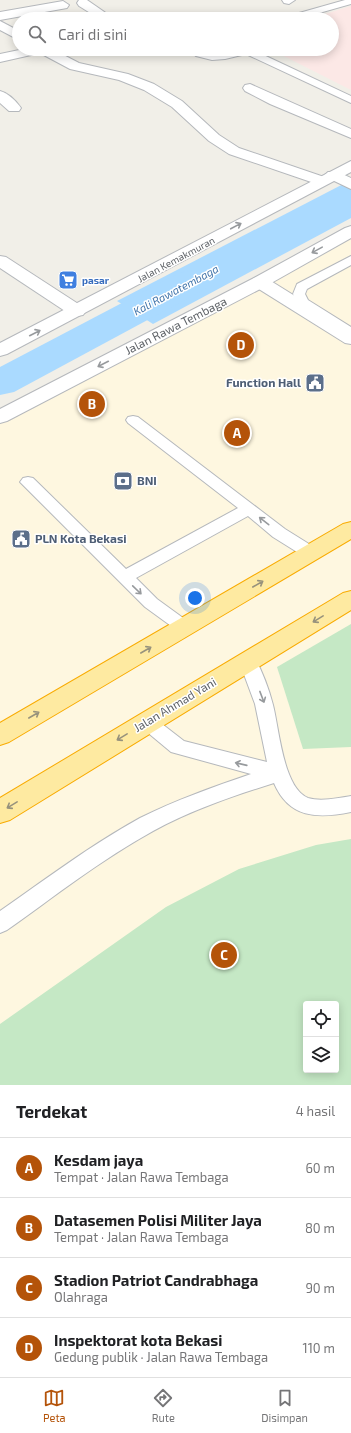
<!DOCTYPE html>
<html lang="id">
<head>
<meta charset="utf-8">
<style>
  :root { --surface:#fff; --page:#f2f2f2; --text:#202124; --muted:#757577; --line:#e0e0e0; --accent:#b45309 }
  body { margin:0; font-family:"Exo 2",sans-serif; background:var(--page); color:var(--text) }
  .controls { position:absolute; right:12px; bottom:12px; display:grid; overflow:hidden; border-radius:4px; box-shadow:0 2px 10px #0003 }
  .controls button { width:36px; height:36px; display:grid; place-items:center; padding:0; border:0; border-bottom:1px solid var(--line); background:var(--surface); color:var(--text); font:20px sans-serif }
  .you { position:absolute; left:195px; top:598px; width:14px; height:14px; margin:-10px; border:3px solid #fff; border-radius:50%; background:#1a73e8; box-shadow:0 0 0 6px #1a73e833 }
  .badge { display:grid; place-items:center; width:26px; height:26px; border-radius:50%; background:var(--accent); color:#fff; font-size:13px; font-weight:700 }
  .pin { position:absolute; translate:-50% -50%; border:2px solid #fff; box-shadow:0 1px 4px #0006 }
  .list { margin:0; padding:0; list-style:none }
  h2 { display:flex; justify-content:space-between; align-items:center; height:52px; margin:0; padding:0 16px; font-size:17px }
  h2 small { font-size:13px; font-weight:400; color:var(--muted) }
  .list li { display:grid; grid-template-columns:26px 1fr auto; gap:12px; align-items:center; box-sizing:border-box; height:60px; padding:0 16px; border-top:1px solid var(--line) }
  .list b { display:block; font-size:15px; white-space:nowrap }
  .list p { margin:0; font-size:13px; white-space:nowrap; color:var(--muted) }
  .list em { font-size:13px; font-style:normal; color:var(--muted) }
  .icon { flex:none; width:22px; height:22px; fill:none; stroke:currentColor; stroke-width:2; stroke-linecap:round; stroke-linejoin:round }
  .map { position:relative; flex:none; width:351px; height:1085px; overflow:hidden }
  .search { position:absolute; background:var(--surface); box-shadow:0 2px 10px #0003; left:12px; right:12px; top:12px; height:44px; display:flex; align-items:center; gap:10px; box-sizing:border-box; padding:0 14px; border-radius:22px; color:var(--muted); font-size:15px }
  .sheet { height:292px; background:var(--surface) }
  nav { display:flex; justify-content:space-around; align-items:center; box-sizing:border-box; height:56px; border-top:1px solid var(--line); background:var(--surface); font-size:11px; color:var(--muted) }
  nav a { display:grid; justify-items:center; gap:2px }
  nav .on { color:var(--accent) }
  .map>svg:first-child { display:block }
  .commercial { fill:#fef7e0; fill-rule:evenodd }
  .medical { fill:#fce8e6 }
  .green { fill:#c5e8c5; fill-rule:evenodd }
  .water { fill:#aadaff }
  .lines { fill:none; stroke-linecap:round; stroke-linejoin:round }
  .river { fill:#aadaff; fill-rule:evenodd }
  .service-casing { stroke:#b5b8bc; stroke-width:2 }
  .pedestrian-casing { stroke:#b5b8bc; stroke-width:2 }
  .minor-casing { stroke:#b5b8bc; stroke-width:2 }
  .tertiary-casing { stroke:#b5b8bc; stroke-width:2 }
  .trunk-casing { stroke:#f9ab00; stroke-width:2 }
  .service { fill:#fff; fill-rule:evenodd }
  .pedestrian { fill:#fff; fill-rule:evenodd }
  .minor { fill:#fff; fill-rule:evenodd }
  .tertiary { fill:#fff; fill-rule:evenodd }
  .trunk { fill:#feeaa1; fill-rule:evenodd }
  .oneway { stroke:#979a9d }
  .oneway2 { stroke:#97927c }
  .labels { text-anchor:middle; stroke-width:3; stroke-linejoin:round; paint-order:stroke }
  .far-street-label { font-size:10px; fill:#5f6368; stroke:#fff }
  .far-shop-label { font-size:10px; font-weight:bold; fill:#366cbe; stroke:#fff; text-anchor:start }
  .far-water-label { font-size:11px; font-style:italic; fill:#4174aa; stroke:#fff }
  .street-label { font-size:12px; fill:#5f6368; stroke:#fff }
  .service-label { font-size:12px; font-weight:bold; fill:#4e5e75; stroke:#fff; text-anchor:start }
</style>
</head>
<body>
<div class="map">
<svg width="351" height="1085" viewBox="0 0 351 1085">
  <rect width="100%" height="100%" fill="#f1efe8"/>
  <!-- commercial -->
  <path class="commercial" d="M351,232V1085H0V412ZM306,1004H336V1070H306Z"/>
  <!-- medical -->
  <polygon class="medical" points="351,6 351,90 270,49 332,49 332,19 309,19"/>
  <!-- green -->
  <g class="green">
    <polygon points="351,624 351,747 303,749 277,667"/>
    <path d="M351,839V1085H0V1024L166,907L239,869L316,845ZM306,1004H336V1070H306Z"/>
  </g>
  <!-- water -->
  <polygon class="water" points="351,180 351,218 153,324 117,301"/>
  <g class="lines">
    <!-- river -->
    <polygon class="river" points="192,270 205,273 210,281 205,289 14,392 0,395 0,367 179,273"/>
    <defs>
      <g id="service">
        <polygon points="345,0 351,0 351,4 298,19 283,19 285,17"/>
        <path d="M188,49C200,49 203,54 212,55C227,56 237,49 251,49L351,96V103L246,54L225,59L212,60L196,56Z"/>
        <polygon points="351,256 351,265 307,289 305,294 308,300 351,327 351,337 346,336 298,305 293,294 297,284"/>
        <polygon points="133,416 138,417 285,529 317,549 319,553 317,557 311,559 305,557 273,537 248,516 136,578 157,599 190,623 193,627 190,631 184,633 178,631 145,607 20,482 23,478 28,477 33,478 126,569 238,508 128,423 126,420 128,417"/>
        <path d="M248,654L254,656C262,671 269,689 273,705C279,728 283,788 308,798C321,802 338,798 351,796V812C317,819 289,818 274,783C233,796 191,810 153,831C102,859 55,896 7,930L0,933V911C46,879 91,845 140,818C176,800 213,787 251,774L171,752L141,727L138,722L141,717L147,715L153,717L184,741L267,762L255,704L239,661L242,656Z"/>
      </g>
      <path id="pedestrian" d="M0,91C8,93 16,101 21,108L19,111H9L0,103Z"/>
      <g id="minor">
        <polygon points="79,0 87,0 113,18 100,19 79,6 77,3"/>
        <polygon points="282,0 295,0 289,4 284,3"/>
        <polygon points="63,1 69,5 67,8 0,20 0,12"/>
        <polygon points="0,21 19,31 19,40 0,30"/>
        <polygon points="24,49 52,49 79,63 128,74 154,84 182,101 219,135 239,148 327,178 325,175 328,172 338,172 351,178 351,189 328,178 330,181 327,184 317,184 229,154 209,141 172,107 144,90 119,80 70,69 40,53 0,62 0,54"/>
        <polygon points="250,84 351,129 351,138 270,104 245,91 243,88 245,85"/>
        <polygon points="0,256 6,257 83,307 86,311 83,315 77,316 71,315 0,268"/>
        <polygon points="260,277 266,278 351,331 351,344 345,343 254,286 251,282 254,278"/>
      </g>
      <g id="tertiary">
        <polygon points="351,161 351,172 7,354 0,356 0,343"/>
        <polygon points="351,226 351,238 266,286 7,421 0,423 0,409 254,278 345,228"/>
      </g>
      <g id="trunk">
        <polygon points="351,522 351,539 9,742 0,745 0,723 343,524"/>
        <polygon points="351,591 351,610 10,820 0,823 0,798 343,593"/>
      </g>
    </defs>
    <!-- service casing -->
    <use href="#service" class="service-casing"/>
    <!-- pedestrian casing -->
    <use href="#pedestrian" class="pedestrian-casing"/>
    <!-- minor casing -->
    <use href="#minor" class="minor-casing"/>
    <!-- tertiary casing -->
    <use href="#tertiary" class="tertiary-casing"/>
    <!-- trunk casing -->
    <use href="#trunk" class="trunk-casing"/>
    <!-- service -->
    <use href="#service" class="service"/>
    <!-- pedestrian -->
    <use href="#pedestrian" class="pedestrian"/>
    <!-- minor -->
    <use href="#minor" class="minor"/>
    <!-- tertiary -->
    <use href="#tertiary" class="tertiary"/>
    <!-- trunk -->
    <use href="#trunk" class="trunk"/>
  </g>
  <!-- one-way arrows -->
  <defs><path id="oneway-shaft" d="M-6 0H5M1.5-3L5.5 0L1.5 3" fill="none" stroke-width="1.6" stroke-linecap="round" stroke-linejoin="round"/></defs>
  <g class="oneway">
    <use href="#oneway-shaft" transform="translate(236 226) rotate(-28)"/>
    <use href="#oneway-shaft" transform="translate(317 250) rotate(151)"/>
    <use href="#oneway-shaft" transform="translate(35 333) rotate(-27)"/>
    <use href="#oneway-shaft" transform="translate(103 364) rotate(153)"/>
    <use href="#oneway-shaft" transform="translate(264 521) rotate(-142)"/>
    <use href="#oneway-shaft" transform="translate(137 590) rotate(44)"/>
    <use href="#oneway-shaft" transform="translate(262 697) rotate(69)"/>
    <use href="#oneway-shaft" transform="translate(241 764) rotate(-167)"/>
  </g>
  <g class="oneway2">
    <use href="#oneway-shaft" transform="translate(258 584) rotate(-30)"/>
    <use href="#oneway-shaft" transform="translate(318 619) rotate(149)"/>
    <use href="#oneway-shaft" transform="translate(146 650) rotate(-30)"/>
    <use href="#oneway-shaft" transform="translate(34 715) rotate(-30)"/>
    <use href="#oneway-shaft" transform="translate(122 737) rotate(149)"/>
    <use href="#oneway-shaft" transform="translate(12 805) rotate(149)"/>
  </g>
  <!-- icons -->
  <defs>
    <symbol id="supermarket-square" viewBox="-11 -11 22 22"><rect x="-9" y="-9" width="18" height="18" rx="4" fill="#3f7fe0" stroke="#fff"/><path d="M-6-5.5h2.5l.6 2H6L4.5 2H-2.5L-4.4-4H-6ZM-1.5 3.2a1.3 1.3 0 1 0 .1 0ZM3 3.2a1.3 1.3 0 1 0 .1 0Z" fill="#fff"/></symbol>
    <symbol id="civic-square" viewBox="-11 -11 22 22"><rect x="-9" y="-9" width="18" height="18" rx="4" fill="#5c6f8a" stroke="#fff"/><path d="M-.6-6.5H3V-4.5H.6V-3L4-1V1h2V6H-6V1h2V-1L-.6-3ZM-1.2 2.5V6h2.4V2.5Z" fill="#fff"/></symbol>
    <symbol id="bank-square" viewBox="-11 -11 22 22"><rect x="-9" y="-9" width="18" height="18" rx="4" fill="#5c6f8a" stroke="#fff"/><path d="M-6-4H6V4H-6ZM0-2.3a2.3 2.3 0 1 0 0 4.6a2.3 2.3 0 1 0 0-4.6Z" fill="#fff"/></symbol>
  </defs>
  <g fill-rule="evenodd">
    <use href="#supermarket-square" x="57" y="269" width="22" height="22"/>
    <use href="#civic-square" x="304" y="372" width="22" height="22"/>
    <use href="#bank-square" x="112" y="470" width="22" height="22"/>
    <use href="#civic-square" x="10" y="528" width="22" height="22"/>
  </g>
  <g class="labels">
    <!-- far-street labels -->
    <g class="far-street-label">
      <text transform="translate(176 259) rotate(-28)" y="4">Jalan Kemakmuran</text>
    </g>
    <!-- far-shop labels -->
    <g class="far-shop-label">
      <text x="82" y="284">pasar</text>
    </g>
    <!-- far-water labels -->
    <g class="far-water-label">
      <text transform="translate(176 290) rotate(-28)" y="4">Kali Rawatembaga</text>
    </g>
    <!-- street labels -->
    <g class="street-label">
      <text transform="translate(176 326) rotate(-27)" y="4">Jalan Rawa Tembaga</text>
      <text transform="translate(175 705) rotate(-31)" y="4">Jalan Ahmad Yani</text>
    </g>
    <!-- service labels -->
    <g class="service-label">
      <text x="301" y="387" text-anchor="end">Function Hall</text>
      <text x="137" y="485">BNI</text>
      <text x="35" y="543">PLN Kota Bekasi</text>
    </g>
  </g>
</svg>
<div class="controls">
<button><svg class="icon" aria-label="locate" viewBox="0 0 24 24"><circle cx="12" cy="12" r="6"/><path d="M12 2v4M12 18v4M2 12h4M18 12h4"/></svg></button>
<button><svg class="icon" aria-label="layers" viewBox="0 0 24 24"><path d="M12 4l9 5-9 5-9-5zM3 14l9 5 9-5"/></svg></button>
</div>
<div class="you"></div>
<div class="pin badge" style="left:237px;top:433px">A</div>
<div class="pin badge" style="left:92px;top:404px">B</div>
<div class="pin badge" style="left:224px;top:955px">C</div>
<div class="pin badge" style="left:241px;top:345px">D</div>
<div class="search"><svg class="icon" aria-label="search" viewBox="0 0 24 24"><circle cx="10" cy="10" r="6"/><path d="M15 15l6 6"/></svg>Cari di sini</div>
</div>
<section class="sheet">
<h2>Terdekat<small>4 hasil</small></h2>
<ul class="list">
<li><span class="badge">A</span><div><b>Kesdam jaya</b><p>Tempat · Jalan Rawa Tembaga</p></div><em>60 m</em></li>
<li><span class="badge">B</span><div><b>Datasemen Polisi Militer Jaya</b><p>Tempat · Jalan Rawa Tembaga</p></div><em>80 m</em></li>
<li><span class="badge">C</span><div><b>Stadion Patriot Candrabhaga</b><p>Olahraga</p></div><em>90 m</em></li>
<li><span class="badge">D</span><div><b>Inspektorat kota Bekasi</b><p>Gedung publik · Jalan Rawa Tembaga</p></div><em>110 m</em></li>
</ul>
</section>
<nav>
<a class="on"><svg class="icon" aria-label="map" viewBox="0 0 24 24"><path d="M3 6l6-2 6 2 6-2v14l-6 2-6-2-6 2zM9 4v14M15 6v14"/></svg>Peta</a>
<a><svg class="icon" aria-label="directions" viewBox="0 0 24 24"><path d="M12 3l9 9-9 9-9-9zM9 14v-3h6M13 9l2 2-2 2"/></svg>Rute</a>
<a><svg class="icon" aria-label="saved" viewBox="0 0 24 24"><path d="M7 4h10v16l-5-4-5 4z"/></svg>Disimpan</a>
</nav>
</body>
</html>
